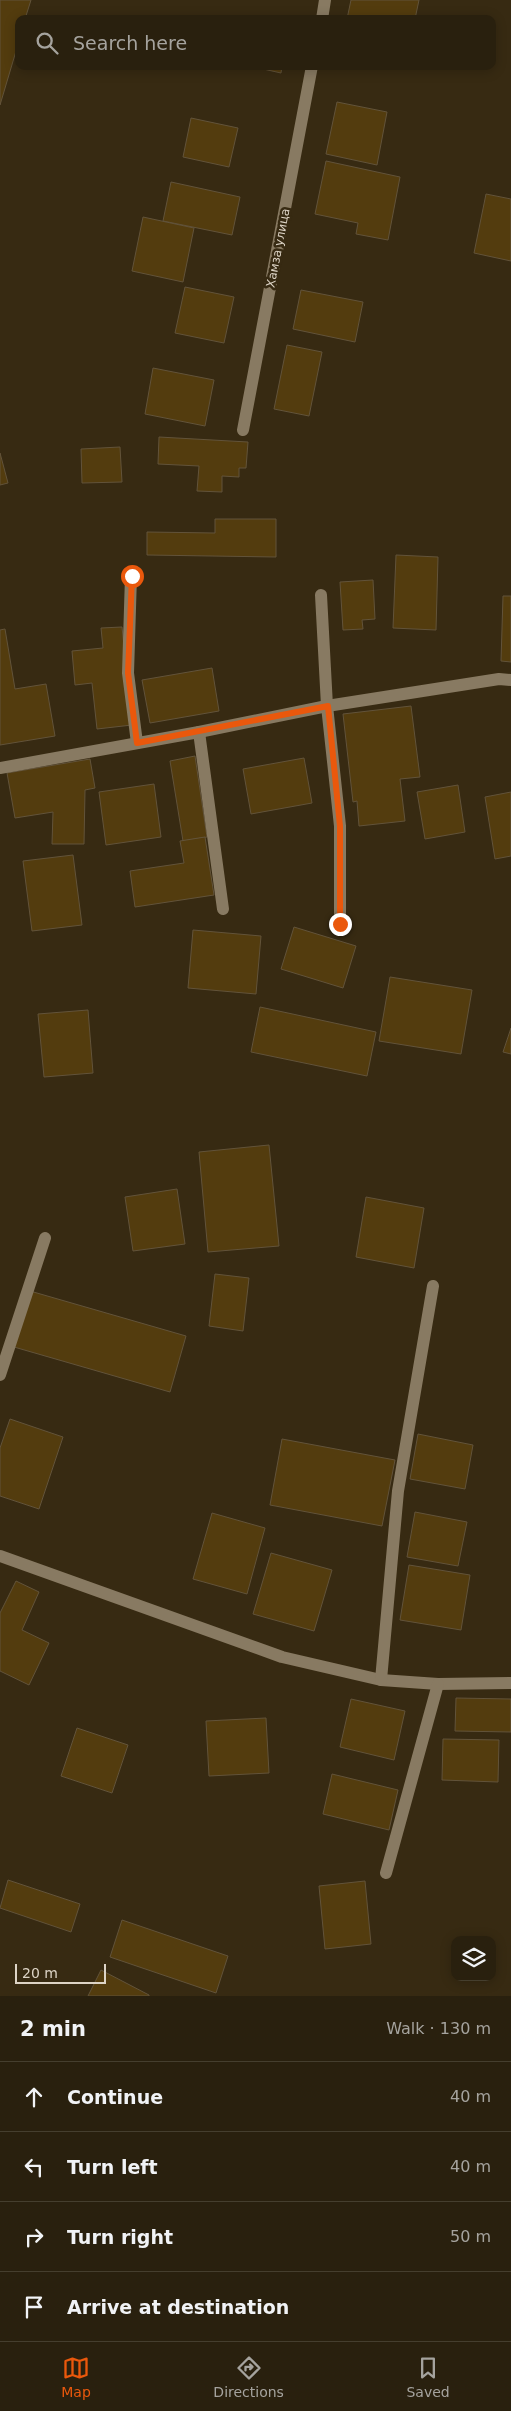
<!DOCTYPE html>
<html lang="en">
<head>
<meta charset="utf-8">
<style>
  :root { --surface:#29200e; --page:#312817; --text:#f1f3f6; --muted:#a5a39e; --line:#453e2e; --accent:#ea580c }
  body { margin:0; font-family:"DejaVu Sans",sans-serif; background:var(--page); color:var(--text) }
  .controls { position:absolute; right:15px; bottom:15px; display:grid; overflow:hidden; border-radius:10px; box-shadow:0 2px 12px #0003 }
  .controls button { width:45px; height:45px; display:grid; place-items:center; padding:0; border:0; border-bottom:1px solid var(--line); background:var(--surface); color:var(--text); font:25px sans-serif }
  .scale { position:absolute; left:15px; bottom:12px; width:91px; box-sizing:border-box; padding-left:5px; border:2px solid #ddd4c6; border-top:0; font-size:14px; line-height:18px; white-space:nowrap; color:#ddd4c6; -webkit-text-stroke:4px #372a12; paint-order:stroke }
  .stop { position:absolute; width:15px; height:15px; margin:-11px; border:4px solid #ea580c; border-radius:50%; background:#fff }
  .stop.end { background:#ea580c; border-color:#fff; box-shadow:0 1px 5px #0008 }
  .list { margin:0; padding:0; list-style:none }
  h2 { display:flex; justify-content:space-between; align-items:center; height:65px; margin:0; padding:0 20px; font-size:21px }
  h2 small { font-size:16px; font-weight:400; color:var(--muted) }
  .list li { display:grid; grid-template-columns:32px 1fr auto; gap:15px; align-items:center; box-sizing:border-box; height:70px; padding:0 20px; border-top:1px solid var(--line) }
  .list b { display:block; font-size:19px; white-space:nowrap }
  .list em { font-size:16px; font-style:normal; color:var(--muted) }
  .icon { flex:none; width:28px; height:28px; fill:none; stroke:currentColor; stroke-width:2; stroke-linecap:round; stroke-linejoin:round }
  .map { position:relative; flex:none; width:511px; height:1996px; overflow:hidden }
  .search { position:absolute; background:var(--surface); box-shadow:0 2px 12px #0003; left:15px; right:15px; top:15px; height:55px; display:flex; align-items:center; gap:12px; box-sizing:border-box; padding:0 18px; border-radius:10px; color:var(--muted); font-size:19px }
  .sheet { height:345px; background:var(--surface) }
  nav { display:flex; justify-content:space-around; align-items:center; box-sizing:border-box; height:70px; border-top:1px solid var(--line); background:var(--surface); font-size:14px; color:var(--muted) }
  nav a { display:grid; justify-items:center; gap:2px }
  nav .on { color:var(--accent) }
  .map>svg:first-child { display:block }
  .building { fill:#533c0e; stroke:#62533a }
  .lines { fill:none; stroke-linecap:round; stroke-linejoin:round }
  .minor { stroke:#887a62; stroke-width:12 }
  .route { stroke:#ea580c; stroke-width:6 }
  .labels { text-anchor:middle; stroke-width:5; stroke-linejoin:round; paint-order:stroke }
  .street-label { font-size:12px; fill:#ddd4c6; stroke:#372a12 }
</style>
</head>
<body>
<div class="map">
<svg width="511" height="1996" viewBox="0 0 511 1996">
  <rect width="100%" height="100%" fill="#372a12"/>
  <!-- building -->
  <g class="building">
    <polygon points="0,0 31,0 25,19 19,19 19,41 0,105"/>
    <polygon points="351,0 419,0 415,19 347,19"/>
    <polygon points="250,66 282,66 281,73"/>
    <polygon points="337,102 387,112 377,165 326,154"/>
    <polygon points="191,118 238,128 229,167 183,157"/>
    <polygon points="326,161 400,177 388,240 356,234 358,223 315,214"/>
    <polygon points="171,182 240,197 232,235 163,221"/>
    <polygon points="486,194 511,199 511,261 474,253"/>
    <polygon points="143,217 194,228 183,282 132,271"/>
    <polygon points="185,287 234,297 224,343 175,333"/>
    <polygon points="301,290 363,302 355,342 293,329"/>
    <polygon points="287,345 322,352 309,416 274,409"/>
    <polygon points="153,368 214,380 205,426 145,414"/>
    <polygon points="159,437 248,442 246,468 239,468 239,477 222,476 222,492 197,491 199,466 158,464"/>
    <polygon points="120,447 122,482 82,483 81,449"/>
    <polygon points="0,453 8,483 0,485"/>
    <polygon points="215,519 276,519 276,557 147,555 147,532 215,533"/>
    <polygon points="396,555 438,557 436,630 393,628"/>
    <polygon points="373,580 375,619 362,620 363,629 343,630 340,582"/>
    <polygon points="503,596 511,596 511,662 501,661"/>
    <polygon points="122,627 132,725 97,729 92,683 75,685 72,651 103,648 101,628"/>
    <polygon points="5,629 15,689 46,684 55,736 0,745 0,630"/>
    <polygon points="212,668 219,711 150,723 142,680"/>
    <polygon points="411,706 420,777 400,779 405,821 359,826 357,801 353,802 343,714"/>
    <polygon points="195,756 207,837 183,841 170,761"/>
    <polygon points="304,758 312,803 251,814 243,769"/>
    <polygon points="90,759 95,788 85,790 84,844 52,844 53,812 15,818 7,773"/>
    <polygon points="154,784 161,837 106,845 99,792"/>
    <polygon points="458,785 465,832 425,839 417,792"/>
    <polygon points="511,792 511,856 495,859 485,797"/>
    <polygon points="205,837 214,895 135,907 130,871 184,863 180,841"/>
    <polygon points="73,855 82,925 32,931 23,861"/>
    <polygon points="294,927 356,946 343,988 281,969"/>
    <polygon points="193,930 261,936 256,994 188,988"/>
    <polygon points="390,977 472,990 461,1054 379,1041"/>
    <polygon points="260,1007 376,1032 367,1076 251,1052"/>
    <polygon points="88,1010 93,1073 44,1077 38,1014"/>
    <polygon points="511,1028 511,1054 503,1052"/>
    <polygon points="269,1145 279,1246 208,1252 199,1152"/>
    <polygon points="177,1189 185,1244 133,1251 125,1197"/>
    <polygon points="366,1197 424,1208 414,1268 356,1257"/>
    <polygon points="215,1274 249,1278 243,1331 209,1326"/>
    <polygon points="30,1291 186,1336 170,1392 14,1347"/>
    <polygon points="10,1419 63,1437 39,1509 0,1496 0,1448"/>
    <polygon points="418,1434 473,1445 465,1489 410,1479"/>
    <polygon points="282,1439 395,1460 382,1526 270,1505"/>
    <polygon points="415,1512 467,1522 458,1566 407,1557"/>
    <polygon points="212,1513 265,1528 247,1594 193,1579"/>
    <polygon points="271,1553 332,1570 314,1631 253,1614"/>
    <polygon points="409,1565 470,1575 461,1630 400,1620"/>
    <polygon points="16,1581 39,1592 22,1630 49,1643 29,1685 0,1671 0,1613"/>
    <polygon points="456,1698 511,1699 511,1732 455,1731"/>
    <polygon points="351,1699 405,1711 394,1760 340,1747"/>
    <polygon points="266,1718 269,1773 209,1776 206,1721"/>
    <polygon points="77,1728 128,1745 112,1793 61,1776"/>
    <polygon points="443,1739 499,1740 498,1782 442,1780"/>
    <polygon points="332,1774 398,1790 389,1830 323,1814"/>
    <polygon points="8,1880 80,1904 71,1932 0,1908"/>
    <polygon points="365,1881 371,1944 325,1949 319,1886"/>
    <polygon points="122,1920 228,1956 216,1993 110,1957"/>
    <polygon points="101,1970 149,1995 149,1996 88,1996"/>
  </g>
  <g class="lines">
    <!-- minor -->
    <g class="minor">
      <polyline points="322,19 325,0"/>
      <polyline points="243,430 312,66"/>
      <polyline points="131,576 128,673 137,743"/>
      <polyline points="321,595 327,706 340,826 340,924"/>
      <polyline points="199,732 223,909"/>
      <polyline points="0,768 199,732 327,706 499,679 511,680"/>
      <polyline points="0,1375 45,1238"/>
      <polyline points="0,1556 282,1657 381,1680 438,1684 511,1683"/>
      <polyline points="381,1680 398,1491 433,1286"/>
      <polyline points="386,1873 438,1684"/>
    </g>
  </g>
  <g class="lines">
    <!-- route -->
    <polyline class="route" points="132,576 128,673 137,743 328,706 340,826 340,924"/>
  </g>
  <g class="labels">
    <!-- street labels -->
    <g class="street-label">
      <text transform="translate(278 248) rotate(-79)" y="4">Хамза улица</text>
    </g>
  </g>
</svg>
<div class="controls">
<button><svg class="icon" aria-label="layers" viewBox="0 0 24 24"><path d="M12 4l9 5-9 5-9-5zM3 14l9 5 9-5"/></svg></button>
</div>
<div class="scale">20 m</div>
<div class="stop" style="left:132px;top:576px"></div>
<div class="stop end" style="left:340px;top:924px"></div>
<div class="search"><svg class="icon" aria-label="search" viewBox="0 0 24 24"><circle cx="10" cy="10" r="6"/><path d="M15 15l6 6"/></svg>Search here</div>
</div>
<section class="sheet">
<h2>2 min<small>Walk · 130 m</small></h2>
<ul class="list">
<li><svg class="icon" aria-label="ahead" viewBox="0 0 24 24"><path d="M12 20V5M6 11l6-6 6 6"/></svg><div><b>Continue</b></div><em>40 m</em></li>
<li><svg class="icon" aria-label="left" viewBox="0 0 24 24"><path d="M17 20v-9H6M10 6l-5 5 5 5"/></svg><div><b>Turn left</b></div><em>40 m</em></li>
<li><svg class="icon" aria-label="right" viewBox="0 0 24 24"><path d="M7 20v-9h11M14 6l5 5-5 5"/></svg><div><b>Turn right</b></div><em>50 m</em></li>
<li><svg class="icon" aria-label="arrive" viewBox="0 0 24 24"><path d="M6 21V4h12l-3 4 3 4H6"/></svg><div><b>Arrive at destination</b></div></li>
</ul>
</section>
<nav>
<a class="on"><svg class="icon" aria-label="map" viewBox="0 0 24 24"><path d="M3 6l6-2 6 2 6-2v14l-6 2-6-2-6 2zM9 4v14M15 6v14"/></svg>Map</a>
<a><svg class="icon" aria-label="directions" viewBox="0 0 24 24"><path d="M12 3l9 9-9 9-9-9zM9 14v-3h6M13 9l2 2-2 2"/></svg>Directions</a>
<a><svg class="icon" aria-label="saved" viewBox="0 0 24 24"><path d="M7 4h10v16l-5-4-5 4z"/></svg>Saved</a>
</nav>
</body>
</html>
